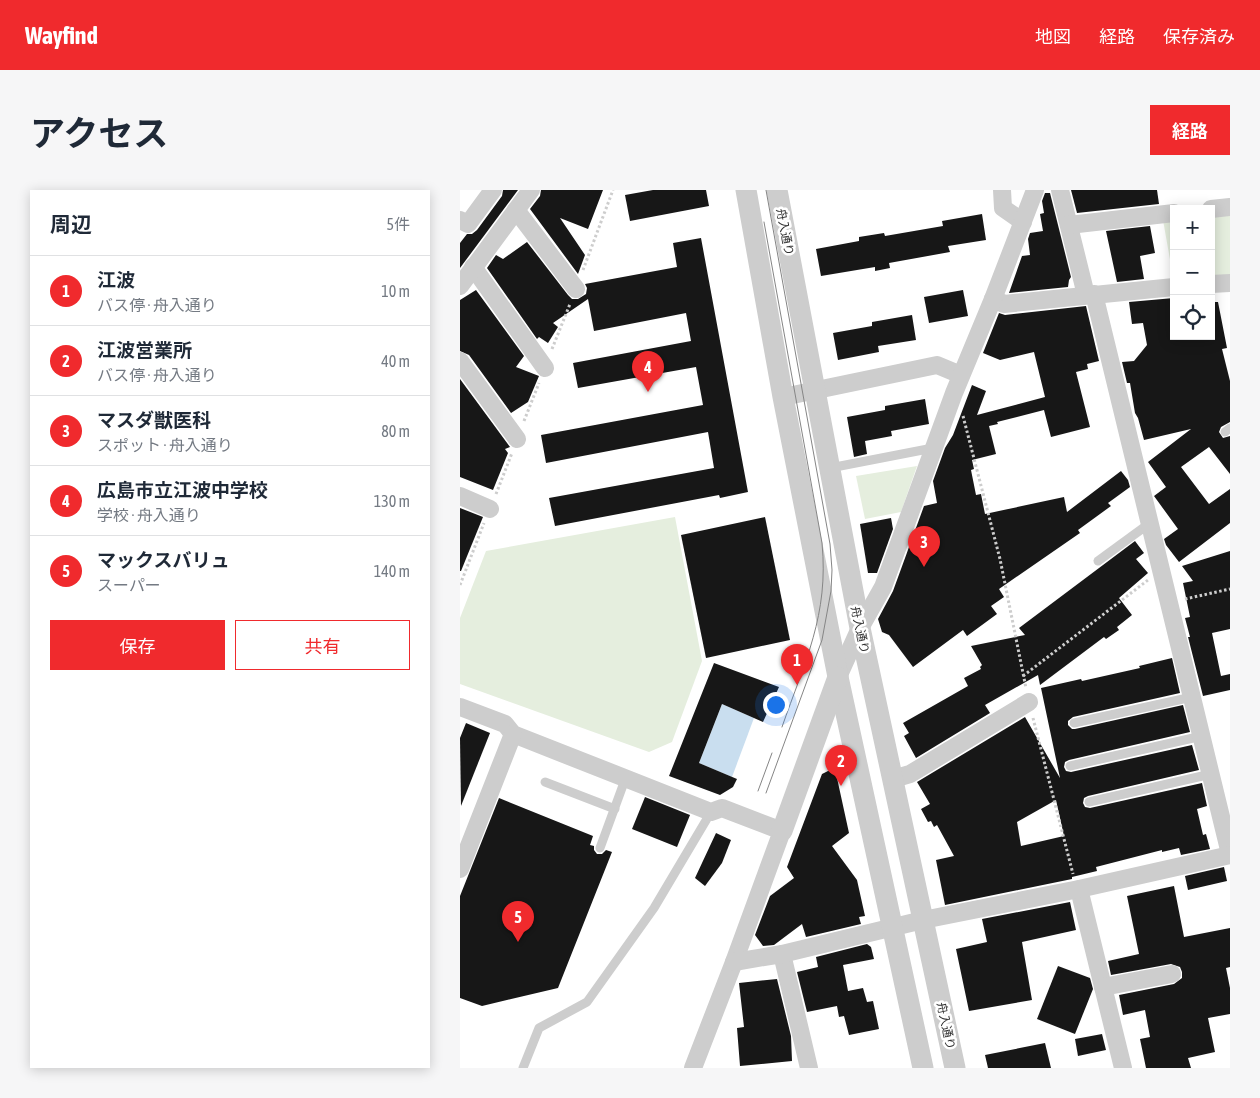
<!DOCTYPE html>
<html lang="ja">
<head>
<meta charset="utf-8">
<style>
  :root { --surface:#fff; --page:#f6f6f7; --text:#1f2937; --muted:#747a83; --line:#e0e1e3; --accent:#f02a2d }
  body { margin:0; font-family:"Asap Condensed","Noto Sans JP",sans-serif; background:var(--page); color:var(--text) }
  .controls { position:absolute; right:15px; top:15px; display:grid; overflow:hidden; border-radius:0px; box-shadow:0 2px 12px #0003 }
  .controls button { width:45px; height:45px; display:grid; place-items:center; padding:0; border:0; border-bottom:1px solid var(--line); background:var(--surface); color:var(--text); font:25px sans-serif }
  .you { position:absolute; left:315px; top:514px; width:18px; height:18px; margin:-12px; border:4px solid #fff; border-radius:50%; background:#1a73e8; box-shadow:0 0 0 8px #1a73e833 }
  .badge { display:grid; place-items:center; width:32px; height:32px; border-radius:50%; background:var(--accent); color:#fff; font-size:16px; font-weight:700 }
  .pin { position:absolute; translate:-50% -41px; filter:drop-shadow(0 1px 2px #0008) }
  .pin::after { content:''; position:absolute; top:26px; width:18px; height:15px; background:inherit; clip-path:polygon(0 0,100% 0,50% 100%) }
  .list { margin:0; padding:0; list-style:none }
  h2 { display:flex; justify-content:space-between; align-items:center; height:65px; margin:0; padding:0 20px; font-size:21px }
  h2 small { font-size:16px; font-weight:400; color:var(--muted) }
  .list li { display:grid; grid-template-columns:32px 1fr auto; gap:15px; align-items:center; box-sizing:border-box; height:70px; padding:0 20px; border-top:1px solid var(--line) }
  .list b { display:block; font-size:19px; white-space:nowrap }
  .list p { margin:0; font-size:16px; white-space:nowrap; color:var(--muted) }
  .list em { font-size:16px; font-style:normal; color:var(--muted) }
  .actions { display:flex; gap:10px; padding:15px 20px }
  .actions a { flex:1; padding:11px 0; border:1px solid var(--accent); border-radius:0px; text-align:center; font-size:18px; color:var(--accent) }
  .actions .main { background:var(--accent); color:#fff }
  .icon { flex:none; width:28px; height:28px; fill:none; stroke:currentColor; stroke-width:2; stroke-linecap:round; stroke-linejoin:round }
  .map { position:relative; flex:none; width:770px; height:878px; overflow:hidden; border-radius:0px }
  header { display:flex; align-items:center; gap:30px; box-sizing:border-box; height:70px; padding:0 25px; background:var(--accent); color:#fff }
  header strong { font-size:24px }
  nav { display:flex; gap:28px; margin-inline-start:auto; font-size:18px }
  .intro { display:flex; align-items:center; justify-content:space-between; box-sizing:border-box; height:120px; padding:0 30px }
  h1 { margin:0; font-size:35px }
  .button { padding:12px 22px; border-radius:0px; background:var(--accent); color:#fff; font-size:18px; font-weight:700 }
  main { display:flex; gap:30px; padding:0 30px }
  aside { flex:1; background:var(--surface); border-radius:0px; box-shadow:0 2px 12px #0003 }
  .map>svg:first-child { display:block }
  .green { fill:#e5eede }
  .water { fill:#c9deef }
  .building { fill:#171717; fill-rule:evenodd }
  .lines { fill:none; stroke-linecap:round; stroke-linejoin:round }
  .path { stroke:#cdcdcd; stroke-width:3; stroke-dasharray:2.5 2.5; stroke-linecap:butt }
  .service { stroke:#cdcdcd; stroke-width:9 }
  .minor { stroke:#cdcdcd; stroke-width:18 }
  .tertiary { stroke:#cdcdcd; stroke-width:21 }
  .tram { stroke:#858585; stroke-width:1 }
  .labels { text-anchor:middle; stroke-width:5; stroke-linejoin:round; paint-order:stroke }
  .street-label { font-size:12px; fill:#303030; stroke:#fff }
</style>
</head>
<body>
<header>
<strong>Wayfind</strong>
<nav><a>地図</a><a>経路</a><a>保存済み</a></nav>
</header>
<div class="intro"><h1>アクセス</h1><a class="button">経路</a></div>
<main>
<aside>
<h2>周辺<small>5件</small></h2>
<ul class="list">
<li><span class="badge">1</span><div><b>江波</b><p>バス停 · 舟入通り</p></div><em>10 m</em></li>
<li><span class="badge">2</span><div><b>江波営業所</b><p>バス停 · 舟入通り</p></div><em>40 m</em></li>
<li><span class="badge">3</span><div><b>マスダ獣医科</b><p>スポット · 舟入通り</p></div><em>80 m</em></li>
<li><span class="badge">4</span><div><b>広島市立江波中学校</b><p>学校 · 舟入通り</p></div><em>130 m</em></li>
<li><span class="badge">5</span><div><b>マックスバリュ</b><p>スーパー</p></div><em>140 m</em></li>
</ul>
<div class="actions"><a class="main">保存</a><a>共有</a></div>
</aside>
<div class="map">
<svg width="770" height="878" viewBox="0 0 770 878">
  <rect width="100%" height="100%" fill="#fff"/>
  <!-- green -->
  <g class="green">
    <polygon points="770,22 770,85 751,88 751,24"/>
    <polygon points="714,28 714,92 703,30"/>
    <polygon points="457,276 441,322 405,329 396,286"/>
    <polygon points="215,327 242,471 212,552 189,562 0,494 0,428 26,361"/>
  </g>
  <!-- water -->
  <polygon class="water" points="262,514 294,528 272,587 239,573"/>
  <!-- building -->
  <g class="building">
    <polygon points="43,0 58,0 0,78 0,53 7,44 12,44 17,40 42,6"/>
    <polygon points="81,0 143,0 128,39 100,28 125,65 118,84 70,19 80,6"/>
    <polygon points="193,0 246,0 249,16 170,31 165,5"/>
    <polygon points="611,0 697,0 699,14 617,23"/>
    <polygon points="585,3 590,3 611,87 609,90 608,97 549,103 562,66 570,65 568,49 570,43 583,41 580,24 584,23 582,11"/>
    <polygon points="522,24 526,50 488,56 490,62 429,73 430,78 415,81 415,77 361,86 356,59 399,51 399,47 424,43 425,46 483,36 482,31"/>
    <polygon points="690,36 695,63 680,66 684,89 657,92 646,41"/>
    <polygon points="241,48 288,302 260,308 259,305 95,336 89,308 254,278 248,242 86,273 81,245 243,215 236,177 118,198 113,173 231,151 226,123 134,141 128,109 93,133 98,137 88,153 79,147 77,149 27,78 36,65 43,69 67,52 108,105 112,109 118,109 126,104 127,98 125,94 217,77 213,53"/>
    <polygon points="16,100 64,166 56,177 79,186 68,212 51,223 9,165 0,161 0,110"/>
    <polygon points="503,100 508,126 469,133 464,107"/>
    <polygon points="714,108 714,146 751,146 751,112 758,112 767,158 762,159 770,191 770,232 761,237 759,242 763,248 770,246 770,284 749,257 721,277 749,314 770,299 770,333 719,372 706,355 704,349 718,339 694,306 706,297 688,272 731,239 684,250 678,228 675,223 670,193 667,193 662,172 674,171 687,155 683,133 672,134 669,112"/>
    <polygon points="626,116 639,171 627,174 628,179 616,182 630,237 591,247 584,220 537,232 538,234 529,236 536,264 512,270 514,279 511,280 516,305 521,304 525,324 604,307 607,322 661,281 668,290 670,297 648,313 651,316 618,340 620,343 539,399 544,407 531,416 537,424 507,446 503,440 453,477 429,445 422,442 418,429 433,401 464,316 477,313 473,291 485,258 493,245 512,195 526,201 517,225 585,207 574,162 540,170 523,163 539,123 545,125"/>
    <polygon points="452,125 456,150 418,156 419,162 378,170 373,143 412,136 412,132"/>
    <polygon points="0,189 50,257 45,259 48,263 33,300 0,287"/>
    <polygon points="465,209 469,234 431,241 432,246 405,251 407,264 394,267 387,227 425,220 425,216"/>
    <polygon points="0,318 23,327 1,381 0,381"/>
    <polygon points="305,327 330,450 246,468 221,345"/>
    <polygon points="431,328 433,339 417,383 408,383 400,334"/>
    <polygon points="675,351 684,363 676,369 688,383 659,408 672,425 657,437 659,440 646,449 644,447 580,495 578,485 525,515 530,523 456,568 444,546 449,543 443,533 508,496 504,488 521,479 520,477 522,475 511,456 565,445 559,438"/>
    <polygon points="770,361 770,439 752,443 761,486 770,484 770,500 743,506 728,447 730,447 725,428 730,427 723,393 733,391 722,376"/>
    <path d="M712,468L720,503L613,527L608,531V535L612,539H615L723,515L730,542L609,570L605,572L604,577L606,581L611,582L732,555L739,580L628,606L624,608L623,613L625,617L630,618L742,593L747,616L737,619L743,645L746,644L750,659L721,665L719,658L702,662V660L636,677L637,681L612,687V689L485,715L476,670L494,666L477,635L474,637L471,631L468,632L461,619L470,614L457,592L565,527L600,588L581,498L621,489L622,491L680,478L679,476ZM596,610L604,646L561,656L557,632Z"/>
    <polygon points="254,473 319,497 303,532 262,514 239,573 277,589 273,597 260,605 209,586"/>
    <polygon points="6,533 30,543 1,616 0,548"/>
    <polygon points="368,581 374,582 377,588 389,643 372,656 397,690 405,726 399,727 401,734 346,747 342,734 314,755 303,756 295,745 310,706 334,688 327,677 362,584"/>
    <polygon points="185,607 230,625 217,657 172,639"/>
    <polygon points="39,608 133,646 130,655 134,656 134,660 137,664 142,664 146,660 152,662 98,798 22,816 0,808 0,706"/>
    <polygon points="256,643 271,650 262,673 245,696 235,688"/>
    <polygon points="764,677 767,691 728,700 725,686"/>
    <polygon points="714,696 724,747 770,738 770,777 766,778 770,798 770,824 748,828 755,862 728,868 731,878 686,878 680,849 690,847 685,820 663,825 659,805 714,794 722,788 722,782 720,777 711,774 651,785 648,771 679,764 667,706"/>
    <polygon points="610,712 616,740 562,752 572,810 509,821 496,759 527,752 522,729"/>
    <polygon points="407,754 411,757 414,769 383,775 388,801 403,798 407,812 413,811 419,839 389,845 384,826 379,827 377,816 347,822 337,782 358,777 356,767"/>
    <polygon points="598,776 630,788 633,799 615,844 577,829"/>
    <polygon points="317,789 331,846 332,871 280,876 277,838 284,837 279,793"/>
    <polygon points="642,844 646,860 618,866 615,849"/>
    <polygon points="585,853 591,878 528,878 525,865"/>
  </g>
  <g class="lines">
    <!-- path -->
    <g class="path">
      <polyline points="123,80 153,0"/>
      <polyline points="92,159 110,114"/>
      <polyline points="503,226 540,369 566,498"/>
      <polyline points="64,231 79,193"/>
      <polyline points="36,304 52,263"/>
      <polyline points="0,395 24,333"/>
      <polyline points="725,409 770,399"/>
      <polyline points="563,486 688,390"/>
      <polyline points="573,528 613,684"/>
    </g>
    <!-- service -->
    <g class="service">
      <polyline points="765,242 770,238"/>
      <polyline points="370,278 473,258"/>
      <polyline points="638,371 690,333"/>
      <polyline points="614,533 732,507"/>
      <polyline points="610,576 742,546"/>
      <polyline points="85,592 155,619"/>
      <polyline points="629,612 751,584"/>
      <polyline points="140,658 166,587"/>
      <polyline points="63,878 79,838 127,812 194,718 251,622"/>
    </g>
    <!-- minor -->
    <g class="minor">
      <polyline points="542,0 543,18 563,32"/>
      <polyline points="600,0 626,105"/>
      <polyline points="751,19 770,17"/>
      <polyline points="56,20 116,99"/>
      <polyline points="0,30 8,34 33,0"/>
      <polyline points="609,35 714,23"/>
      <polyline points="13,77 85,178"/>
      <polyline points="751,94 770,93"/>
      <polyline points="0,96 71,0"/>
      <polyline points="634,104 770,664"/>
      <polyline points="533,109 544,114 714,97"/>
      <polyline points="0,171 57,249"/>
      <polyline points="323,207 477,175 501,185"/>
      <polyline points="0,306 30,319"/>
      <polyline points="378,487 400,438 423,397 494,203 533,109 575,0"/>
      <polyline points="0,517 45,534 53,544 251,622 262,618 322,641 274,772 233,878"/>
      <polyline points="433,589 450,584 569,512"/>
      <polyline points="0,679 53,544"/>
      <polyline points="619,699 663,878"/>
      <polyline points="322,764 349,878"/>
      <polyline points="274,772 322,764 463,730 619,699 770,665"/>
      <polyline points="643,797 712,784"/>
    </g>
    <!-- tertiary -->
    <g class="tertiary">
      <polyline points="286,0 323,207 378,487 463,878"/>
      <polyline points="317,0 400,438 495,878"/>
      <polyline points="322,641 378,487"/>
    </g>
    <!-- tram -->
    <g class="tram">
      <path d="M304,32L362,353C369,425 345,471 322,537"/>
      <polyline points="298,601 312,563"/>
      <polyline points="306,603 362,450 371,401 372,380 370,354 306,0"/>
    </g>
  </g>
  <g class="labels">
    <!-- street labels -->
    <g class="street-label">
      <text transform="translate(325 42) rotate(79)" y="4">舟入通り</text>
      <text transform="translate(400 440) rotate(78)" y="4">舟入通り</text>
      <text transform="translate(486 836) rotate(78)" y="4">舟入通り</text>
    </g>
  </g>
</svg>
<div class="controls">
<button>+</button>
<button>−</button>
<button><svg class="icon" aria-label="locate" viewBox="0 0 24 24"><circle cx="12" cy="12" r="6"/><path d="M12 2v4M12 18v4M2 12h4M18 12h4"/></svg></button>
</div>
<div class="you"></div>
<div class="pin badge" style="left:337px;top:495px">1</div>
<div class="pin badge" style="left:381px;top:596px">2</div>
<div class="pin badge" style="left:464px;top:377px">3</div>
<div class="pin badge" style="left:188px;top:202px">4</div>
<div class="pin badge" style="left:58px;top:752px">5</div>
</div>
</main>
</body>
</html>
